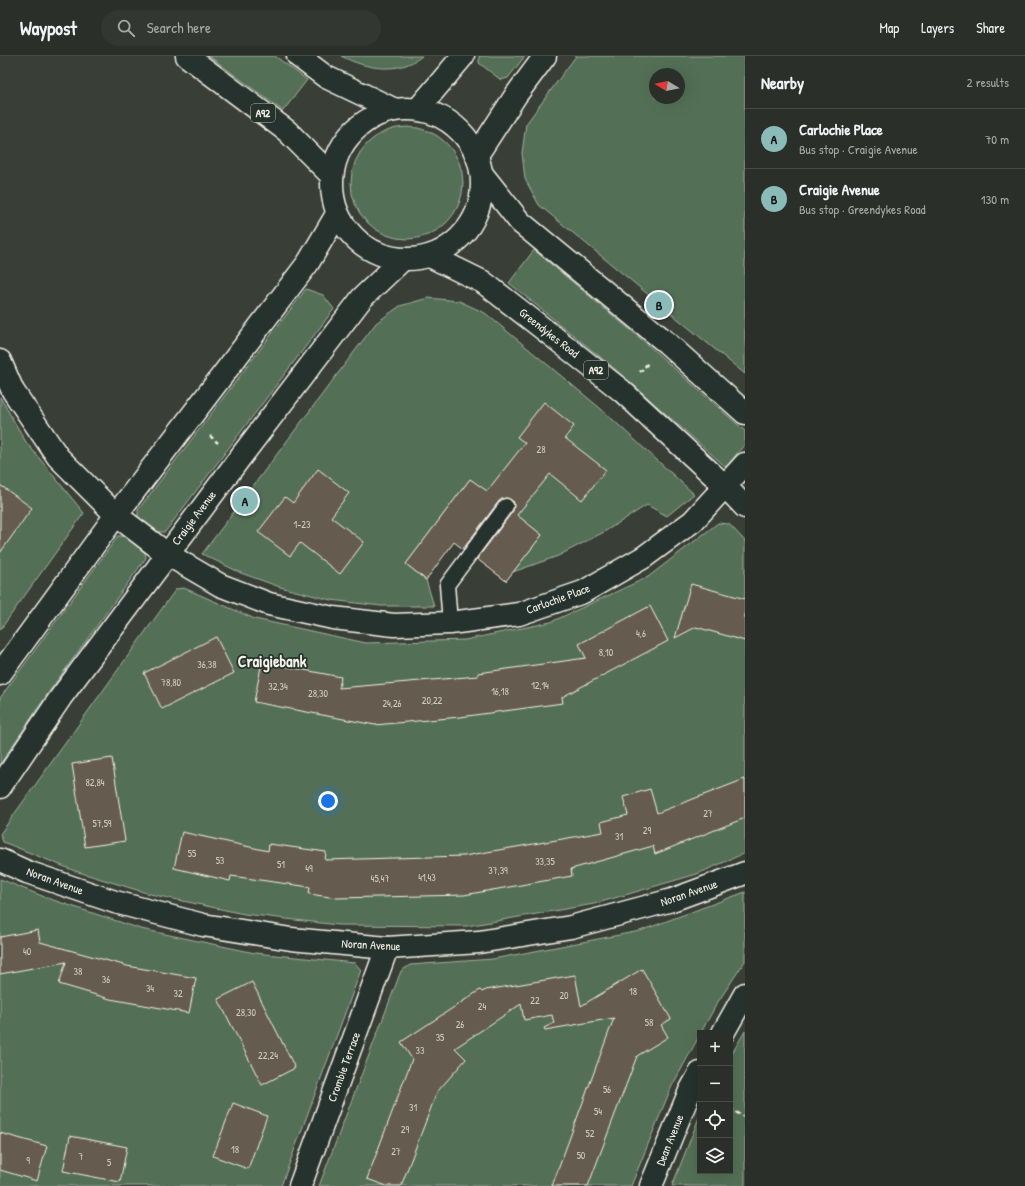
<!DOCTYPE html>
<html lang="en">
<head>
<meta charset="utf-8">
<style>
  :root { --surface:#2b2f29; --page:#333731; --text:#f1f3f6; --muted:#a6a9a8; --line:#474a46; --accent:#8bbbb9 }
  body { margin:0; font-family:"Patrick Hand",sans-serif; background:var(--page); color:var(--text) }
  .controls { position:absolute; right:12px; bottom:12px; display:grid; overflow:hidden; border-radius:0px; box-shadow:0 4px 16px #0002 }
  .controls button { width:36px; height:36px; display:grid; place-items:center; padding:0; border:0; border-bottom:1px solid var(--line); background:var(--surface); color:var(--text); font:20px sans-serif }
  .compass { position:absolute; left:649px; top:12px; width:36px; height:36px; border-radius:50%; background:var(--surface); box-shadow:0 4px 16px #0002; rotate:280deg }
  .you { position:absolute; left:328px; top:745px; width:14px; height:14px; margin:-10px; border:3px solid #fff; border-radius:50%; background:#1a73e8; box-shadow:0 0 0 6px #1a73e833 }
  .badge { display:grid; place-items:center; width:26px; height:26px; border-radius:50%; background:var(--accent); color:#111; font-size:13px; font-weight:700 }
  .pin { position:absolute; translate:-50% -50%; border:2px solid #fff; box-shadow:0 1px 4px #0006 }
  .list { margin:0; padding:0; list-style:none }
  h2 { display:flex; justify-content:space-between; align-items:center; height:52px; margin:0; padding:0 16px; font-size:17px }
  h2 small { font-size:13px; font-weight:400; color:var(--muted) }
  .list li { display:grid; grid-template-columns:26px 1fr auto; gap:12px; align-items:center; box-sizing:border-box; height:60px; padding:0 16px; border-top:1px solid var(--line) }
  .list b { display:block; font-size:15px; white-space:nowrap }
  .list p { margin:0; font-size:13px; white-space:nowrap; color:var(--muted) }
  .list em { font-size:13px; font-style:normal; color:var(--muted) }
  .icon { flex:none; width:22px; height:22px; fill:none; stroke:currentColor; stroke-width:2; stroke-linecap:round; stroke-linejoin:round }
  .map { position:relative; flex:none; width:745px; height:1130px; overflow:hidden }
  header { display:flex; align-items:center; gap:24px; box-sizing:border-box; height:56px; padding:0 20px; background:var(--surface); border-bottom:1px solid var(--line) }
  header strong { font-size:19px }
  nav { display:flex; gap:22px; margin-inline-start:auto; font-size:14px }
  .search { width:280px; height:36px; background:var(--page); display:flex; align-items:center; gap:10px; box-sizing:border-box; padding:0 14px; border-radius:22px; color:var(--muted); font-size:15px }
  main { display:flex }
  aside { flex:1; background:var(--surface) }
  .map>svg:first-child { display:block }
  .green { fill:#537057; stroke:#a4b0a0; fill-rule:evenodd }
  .building { fill:#655c4f; stroke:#f4f1e8 }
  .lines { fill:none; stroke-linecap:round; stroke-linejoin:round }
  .service-casing { stroke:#f4f1e8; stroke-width:17 }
  .minor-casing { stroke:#f4f1e8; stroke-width:25 }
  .tertiary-casing { stroke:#f4f1e8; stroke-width:25 }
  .trunk-casing { stroke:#f4f1e8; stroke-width:25 }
  .path { stroke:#f4f1e8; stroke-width:2.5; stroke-dasharray:4 3; stroke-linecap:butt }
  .service { stroke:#26332d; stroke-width:14 }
  .minor { stroke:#26332d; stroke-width:22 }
  .tertiary { stroke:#26332d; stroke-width:22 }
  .trunk { stroke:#26332d; stroke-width:22 }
  .labels { text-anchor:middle; stroke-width:3.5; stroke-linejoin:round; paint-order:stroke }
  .number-label { font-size:10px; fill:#d0ccc2 }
  .shield { fill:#26332d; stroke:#b6b8b0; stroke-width:1 }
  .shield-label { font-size:11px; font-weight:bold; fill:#f4f1e8 }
  .street-label { font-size:12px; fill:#f4f1e8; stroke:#26332d }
  .district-label { font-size:16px; font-weight:bold; fill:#f4f1e8; stroke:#26332d }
</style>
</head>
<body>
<header>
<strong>Waypost</strong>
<div class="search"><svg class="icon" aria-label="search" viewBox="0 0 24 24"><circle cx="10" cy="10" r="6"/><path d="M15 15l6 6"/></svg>Search here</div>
<nav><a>Map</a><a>Layers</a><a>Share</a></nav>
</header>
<main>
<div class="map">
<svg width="745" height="1130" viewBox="0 0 745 1130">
  <rect width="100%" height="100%" fill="#393f37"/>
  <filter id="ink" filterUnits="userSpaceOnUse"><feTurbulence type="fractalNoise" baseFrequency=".025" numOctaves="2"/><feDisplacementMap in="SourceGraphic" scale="8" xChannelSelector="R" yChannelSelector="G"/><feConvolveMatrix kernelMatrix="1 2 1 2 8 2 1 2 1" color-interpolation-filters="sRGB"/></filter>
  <g filter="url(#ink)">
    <!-- green -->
    <g class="green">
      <polygon points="209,0 275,0 307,24 283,55"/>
      <path d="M341,0H422C399,19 366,13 341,0Z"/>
      <polygon points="479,0 525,0 508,22 501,24 479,7"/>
      <path d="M576,0H745V318L539,149L525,123L522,97L526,68ZM655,18H679V42H655Z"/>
      <circle cx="407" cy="127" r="56"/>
      <polygon points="534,194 640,282 745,375 745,388 726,411 615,313 509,227"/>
      <polygon points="306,233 323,239 334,253 165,476 159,476 138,461 138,454"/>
      <polygon points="428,242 459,245 485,257 600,352 694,438 667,460 647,449 604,476 558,500 513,516 542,479 470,423 406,508 426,524 434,550 381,550 331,544 280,531 241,517 202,498 236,453 242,457 256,438 250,434 376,267 400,250"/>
      <polygon points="0,341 26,386 84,457 0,574"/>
      <polygon points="718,467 729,468 745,485 745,797 697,818 594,848 467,870 338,869 244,858 150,838 75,815 3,786 0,778 176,533 184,532 255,563 366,587 465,584 551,566 648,521"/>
      <polygon points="118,480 125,480 145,497 146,502 51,633 0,708 0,642"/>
      <polygon points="0,823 47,842 141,873 255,897 355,907 361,914 281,1130 0,1130"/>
      <polygon points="745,836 745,905 716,949 671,1032 631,1130 319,1130 401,915 410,909 493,903 640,875"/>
      <polygon points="745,975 745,1130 672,1130 700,1059 700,1115 730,1115 730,1001"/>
    </g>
    <!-- building -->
    <g class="building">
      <polygon points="544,346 574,370 565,382 606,414 582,444 550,418 517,459 542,479 506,525 477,503 513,455 514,446 507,442 499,445 463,493 454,486 426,524 406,508 470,423 487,435 525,387 517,381"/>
      <polygon points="318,413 349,437 331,461 364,486 340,518 300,487 290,500 258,476 285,441 293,447"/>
      <polygon points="0,429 32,452 0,497"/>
      <polygon points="691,528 745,543 745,585 696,571 675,582"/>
      <polygon points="650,550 668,585 562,641 563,647 460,661 375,669 254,646 262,606 341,621 339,632 478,620 478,617 586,602 579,588"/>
      <polygon points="216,581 234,617 162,653 144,617"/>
      <polygon points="112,702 125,785 85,791 72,708"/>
      <polygon points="745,723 745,762 655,798 653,790 571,813 572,820 464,839 337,842 309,838 310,831 231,820 230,825 174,812 182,776 268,795 269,788 326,796 325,804 464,800 603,776 601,766 628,759 623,741 650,733 657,757"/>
      <polygon points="38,874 40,886 127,910 196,922 189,957 110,943 59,928 66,906 0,918 0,881"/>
      <polygon points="642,913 671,963 661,969 668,981 637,1000 588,1130 552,1130 614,962 545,974 544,972 554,967 552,959 524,964 521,948 455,992 466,1003 437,1036 401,1130 387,1130 367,1123 412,1003 401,986 480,934 482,936 486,934 575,919 581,950"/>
      <polygon points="252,926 295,1012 262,1029 218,943"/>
      <polygon points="233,1047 267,1060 248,1113 213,1100"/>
      <polygon points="0,1077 47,1090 37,1125 0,1114"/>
      <polygon points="70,1080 127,1091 120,1126 63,1115"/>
    </g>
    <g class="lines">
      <defs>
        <polyline id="service" points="450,567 447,529 506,450"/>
        <g id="minor">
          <polyline points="0,305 13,335 58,401 116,459 167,498 220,529 269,548 333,562 394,569 450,567 519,558 583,536 644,501 693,465 745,408"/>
          <polyline points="0,804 27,816 115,846 203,869 291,883 387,892 479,886 571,871 672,844 745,817"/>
          <polyline points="723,977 745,938"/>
          <polyline points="300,1130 387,892"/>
          <polyline points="651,1130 690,1035 700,1017"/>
        </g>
        <g id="tertiary">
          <polyline points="418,53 463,0"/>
          <polyline points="477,99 516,39 545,0"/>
          <polyline points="0,618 116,459 308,207 337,158"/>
          <polyline points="0,731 61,641 239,403 362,242 402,204"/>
        </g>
        <g id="trunk">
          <polyline points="187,0 287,75 332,120"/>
          <polyline points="298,0 326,21 393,53"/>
          <circle cx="407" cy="128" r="75"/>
          <polyline points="482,118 520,166 667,287 745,357"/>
          <polyline points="430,200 483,226 555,282 622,335 726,431 745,451"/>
        </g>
      </defs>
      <!-- service casing -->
      <use href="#service" class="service-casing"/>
      <!-- minor casing -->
      <use href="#minor" class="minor-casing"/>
      <!-- tertiary casing -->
      <use href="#tertiary" class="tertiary-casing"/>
      <!-- trunk casing -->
      <use href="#trunk" class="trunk-casing"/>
      <!-- path -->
      <g class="path">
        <polyline points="640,316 649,306"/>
        <polyline points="210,380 218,387"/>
        <polyline points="730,1053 745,1061"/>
      </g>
      <!-- service -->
      <use href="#service" class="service"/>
      <!-- minor -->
      <use href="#minor" class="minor"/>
      <!-- tertiary -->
      <use href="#tertiary" class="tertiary"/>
      <!-- trunk -->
      <use href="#trunk" class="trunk"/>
    </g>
  </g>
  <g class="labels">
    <!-- number labels -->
    <g class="number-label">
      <text x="541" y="397">28</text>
      <text x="302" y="472">1-23</text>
      <text x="641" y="581">4,6</text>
      <text x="606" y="600">8,10</text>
      <text x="207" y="612">36,38</text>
      <text x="171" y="630">78,80</text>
      <text x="540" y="633">12,14</text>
      <text x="278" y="634">32,34</text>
      <text x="500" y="639">16,18</text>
      <text x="318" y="641">28,30</text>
      <text x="432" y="648">20,22</text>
      <text x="392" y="651">24,26</text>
      <text x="95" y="730">82,84</text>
      <text x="708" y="761">27</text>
      <text x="102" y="771">57,59</text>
      <text x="647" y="778">29</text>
      <text x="619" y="784">31</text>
      <text x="192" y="801">55</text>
      <text x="220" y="808">53</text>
      <text x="545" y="809">33,35</text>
      <text x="281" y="812">51</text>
      <text x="309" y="816">49</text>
      <text x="498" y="818">37,39</text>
      <text x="427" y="825">41,43</text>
      <text x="380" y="826">45,47</text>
      <text x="27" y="899">40</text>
      <text x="78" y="919">38</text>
      <text x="106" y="927">36</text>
      <text x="150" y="936">34</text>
      <text x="633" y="939">18</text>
      <text x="178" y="941">32</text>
      <text x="564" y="943">20</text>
      <text x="535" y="948">22</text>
      <text x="482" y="954">24</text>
      <text x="246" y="960">28,30</text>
      <text x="649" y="970">58</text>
      <text x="460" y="972">26</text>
      <text x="440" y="985">35</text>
      <text x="420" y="998">33</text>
      <text x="268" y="1003">22,24</text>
      <text x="607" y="1037">56</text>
      <text x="413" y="1055">31</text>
      <text x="598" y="1059">54</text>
      <text x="405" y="1077">29</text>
      <text x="590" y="1081">52</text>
      <text x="235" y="1097">18</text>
      <text x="396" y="1099">27</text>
      <text x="581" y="1103">50</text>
      <text x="81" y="1104">7</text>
      <text x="28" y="1108">9</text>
      <text x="109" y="1110">5</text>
    </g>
    <!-- shield labels -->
    <g class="shield">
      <rect x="251" y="48" width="24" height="18" rx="3"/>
      <rect x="584" y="305" width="24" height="18" rx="3"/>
    </g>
    <g class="shield-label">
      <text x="263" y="61">A92</text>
      <text x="596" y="318">A92</text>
    </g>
    <!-- street labels -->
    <g class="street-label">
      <text transform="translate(549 277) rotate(38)" y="4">Greendykes Road</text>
      <text transform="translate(194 462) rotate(-53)" y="4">Craigie Avenue</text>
      <text transform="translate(558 543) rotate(-20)" y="4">Carlochie Place</text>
      <text transform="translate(55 825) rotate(20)" y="4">Noran Avenue</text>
      <text transform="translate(689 837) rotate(-19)" y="4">Noran Avenue</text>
      <text transform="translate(371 889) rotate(3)" y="4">Noran Avenue</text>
      <text transform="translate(344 1011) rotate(-70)" y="4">Crombie Terrace</text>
      <text transform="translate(670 1084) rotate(-68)" y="4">Dean Avenue</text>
    </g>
    <!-- district labels -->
    <g class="district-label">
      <text x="272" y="611">Craigiebank</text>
    </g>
  </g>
</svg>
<div class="controls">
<button>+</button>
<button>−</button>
<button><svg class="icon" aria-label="locate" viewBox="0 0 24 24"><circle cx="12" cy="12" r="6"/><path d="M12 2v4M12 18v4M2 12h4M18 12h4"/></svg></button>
<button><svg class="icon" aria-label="layers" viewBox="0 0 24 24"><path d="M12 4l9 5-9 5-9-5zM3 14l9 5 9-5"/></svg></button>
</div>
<svg class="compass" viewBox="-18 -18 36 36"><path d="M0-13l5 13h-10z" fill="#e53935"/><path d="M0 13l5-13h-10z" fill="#a6a9a8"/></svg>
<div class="you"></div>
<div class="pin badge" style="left:245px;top:445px">A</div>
<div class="pin badge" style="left:659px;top:249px">B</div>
</div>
<aside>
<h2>Nearby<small>2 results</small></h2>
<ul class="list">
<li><span class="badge">A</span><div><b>Carlochie Place</b><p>Bus stop · Craigie Avenue</p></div><em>70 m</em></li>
<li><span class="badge">B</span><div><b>Craigie Avenue</b><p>Bus stop · Greendykes Road</p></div><em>130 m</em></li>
</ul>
</aside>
</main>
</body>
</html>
